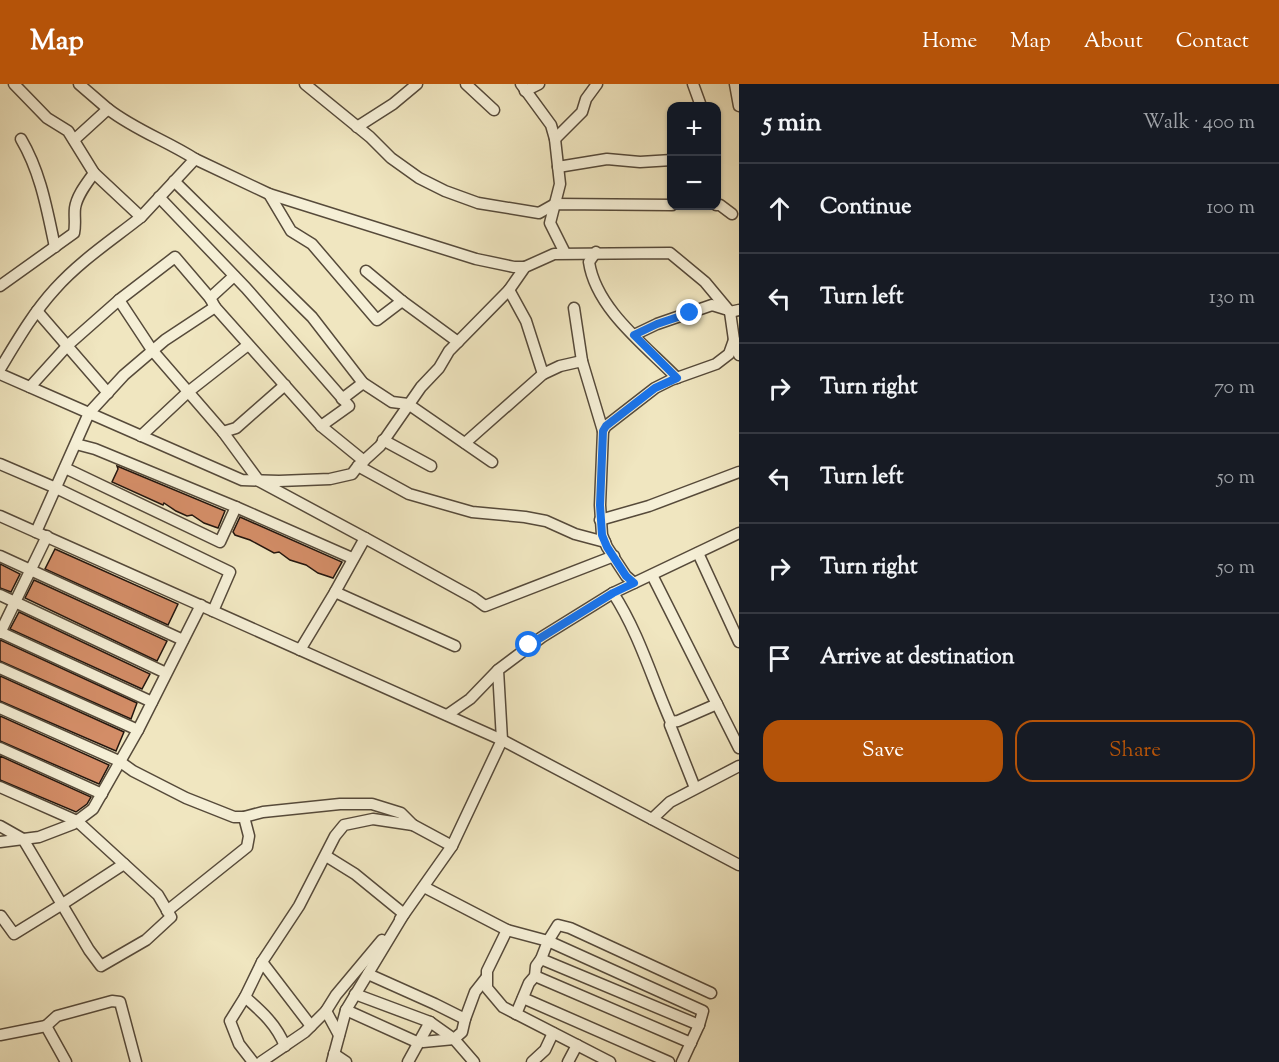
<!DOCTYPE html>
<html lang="en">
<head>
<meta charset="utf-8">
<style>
  :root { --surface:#171b24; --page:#20242c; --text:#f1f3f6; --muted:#9ea1a6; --line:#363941; --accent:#b45309 }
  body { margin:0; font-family:"Sorts Mill Goudy",serif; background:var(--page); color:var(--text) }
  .controls { position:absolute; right:18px; top:18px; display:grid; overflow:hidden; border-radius:12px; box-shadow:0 2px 4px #0004 }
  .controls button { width:54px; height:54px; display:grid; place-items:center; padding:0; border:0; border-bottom:2px solid var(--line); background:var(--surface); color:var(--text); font:30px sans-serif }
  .stop { position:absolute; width:18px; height:18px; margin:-14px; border:4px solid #1a73e8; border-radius:50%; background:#fff }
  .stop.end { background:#1a73e8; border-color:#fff; box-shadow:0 2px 6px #0008 }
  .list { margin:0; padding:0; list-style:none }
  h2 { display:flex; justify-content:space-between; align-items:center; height:78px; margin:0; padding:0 24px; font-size:26px }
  h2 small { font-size:20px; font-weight:400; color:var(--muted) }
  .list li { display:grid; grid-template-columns:39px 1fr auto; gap:18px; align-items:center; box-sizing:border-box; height:90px; padding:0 24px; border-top:2px solid var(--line) }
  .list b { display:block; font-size:22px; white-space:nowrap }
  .list em { font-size:20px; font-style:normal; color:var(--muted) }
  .actions { display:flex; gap:12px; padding:18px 24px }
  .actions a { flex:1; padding:14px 0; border:2px solid var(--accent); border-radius:18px; text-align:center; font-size:21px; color:var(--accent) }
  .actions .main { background:var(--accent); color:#fff }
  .icon { flex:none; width:33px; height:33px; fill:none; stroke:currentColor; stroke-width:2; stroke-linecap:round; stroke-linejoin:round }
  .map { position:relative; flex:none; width:739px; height:978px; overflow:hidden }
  header { display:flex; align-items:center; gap:36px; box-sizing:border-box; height:84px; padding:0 30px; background:var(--accent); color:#fff }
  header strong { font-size:28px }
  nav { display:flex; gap:33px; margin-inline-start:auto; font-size:21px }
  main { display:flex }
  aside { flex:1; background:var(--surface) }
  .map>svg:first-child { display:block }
  .building { fill:#d38d67; stroke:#23160e; stroke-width:1.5 }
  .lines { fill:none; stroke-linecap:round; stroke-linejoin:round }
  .minor-casing { stroke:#564a3a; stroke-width:13 }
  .minor { stroke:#f5efd6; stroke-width:10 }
  .route { stroke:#1a73e8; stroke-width:8 }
</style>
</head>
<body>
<header>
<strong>Map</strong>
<nav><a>Home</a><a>Map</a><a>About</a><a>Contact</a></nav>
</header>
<main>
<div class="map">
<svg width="739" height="978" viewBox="0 0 739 978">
  <rect width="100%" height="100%" fill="#f0e6c0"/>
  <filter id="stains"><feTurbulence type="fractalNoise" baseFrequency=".00333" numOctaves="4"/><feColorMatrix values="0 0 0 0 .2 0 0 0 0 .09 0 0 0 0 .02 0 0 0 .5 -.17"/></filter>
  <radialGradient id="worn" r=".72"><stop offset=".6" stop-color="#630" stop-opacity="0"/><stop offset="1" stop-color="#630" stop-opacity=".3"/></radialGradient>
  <!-- building -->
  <g class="building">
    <polygon points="117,382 225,427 218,444 204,439 192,431 187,432 176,427 164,419 163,421 112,398 118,385"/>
    <polygon points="240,433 342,478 333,494 318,489 306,481 290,476 279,468 274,469 250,456 235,451 233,448"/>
    <polygon points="55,465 178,520 168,541 45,485"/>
    <polygon points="0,480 20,490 11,508 0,504"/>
    <polygon points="34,496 167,557 157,577 25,514"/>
    <polygon points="19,528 150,590 142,605 10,545"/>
    <polygon points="0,556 137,619 131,635 0,577"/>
    <polygon points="0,592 124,648 116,667 0,617"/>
    <polygon points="0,632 109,681 99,700 0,657"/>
    <polygon points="0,672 91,713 87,720 76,728 0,696"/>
  </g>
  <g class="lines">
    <defs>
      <g id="minor">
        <polyline points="79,0 108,25"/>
        <polyline points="305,0 370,53 391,74 419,94 445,107 478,119 539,129 555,120 672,121"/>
        <polyline points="466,0 494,26"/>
        <polyline points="521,0 551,41 555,55 560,100 550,139 565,169"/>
        <polyline points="693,0 701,22"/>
        <polyline points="735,0 739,22"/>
        <polyline points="525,7 539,0"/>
        <polyline points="357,43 393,20 417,0"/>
        <path d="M21,55C41,89 47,126 55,163"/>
        <polyline points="555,55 582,28 586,15 597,0"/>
        <path d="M74,56L108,25C135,46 167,57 195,75L141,133"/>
        <polyline points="195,75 269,110 476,175 514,183 525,183"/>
        <polyline points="558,83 607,75 640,78 672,76"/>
        <polyline points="174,97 312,233 363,299 392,318 408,320 492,378"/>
        <polyline points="269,110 291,147 312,160 377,236 402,217"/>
        <polyline points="159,113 246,204 349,322 321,342 364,377"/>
        <polyline points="716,121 720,121 732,130"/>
        <path d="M596,168L589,178C596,225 646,262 677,294"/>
        <polyline points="366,187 402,217 458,258"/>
        <path d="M0,202L74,149C76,140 74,132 75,124C77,111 87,99 94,89L68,47L47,34L14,0"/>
        <polyline points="509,206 526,237 543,290"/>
        <polyline points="210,214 234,192"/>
        <polyline points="119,216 152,266 223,348 259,397 365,454 335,508 300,566"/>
        <polyline points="574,224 582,277"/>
        <polyline points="37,227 108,309"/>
        <polyline points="730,228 734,256 739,271"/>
        <polyline points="634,251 657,240 712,221 725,225"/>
        <path d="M0,285C17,257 33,229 55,205C80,177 112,156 141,133L94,89"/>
        <polyline points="0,290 89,329 124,291 165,256 215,223 321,342"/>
        <polyline points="30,303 68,261 119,216 175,173 210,214 215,223"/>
        <polyline points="342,315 363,299"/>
        <polyline points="603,347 606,342 655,304 671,296 716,280 729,270 734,256"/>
        <polyline points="223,348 236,344 285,301"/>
        <polyline points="141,352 188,308 248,261"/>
        <polyline points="383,356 431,382"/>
        <polyline points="465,359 543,290 560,282 582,277 603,347 600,421 602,451 607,463 626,492 634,499"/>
        <polyline points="0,380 56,404 230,488 213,527"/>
        <polyline points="358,382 409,410 472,428 525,433 546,437 575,450 605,458"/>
        <polyline points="65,384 220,458 236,423 95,365 76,360"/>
        <polyline points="236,423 352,474"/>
        <polyline points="0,432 502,656 739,781"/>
        <polyline points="600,436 649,422 739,388"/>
        <polyline points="36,448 89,329 242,396 279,397 330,395 352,390 358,382 380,362 421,303 439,284 449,267 509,206 525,183 554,170 670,169 705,198 730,228 739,226"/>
        <polyline points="365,454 474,514 485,522 614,472"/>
        <polyline points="698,469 739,558"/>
        <polyline points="0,472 183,556"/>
        <polyline points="652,491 739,664"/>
        <polyline points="335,508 455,562"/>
        <path d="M613,509C639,549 652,595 671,638L670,641L695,704"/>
        <polyline points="0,511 166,589"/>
        <polyline points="0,548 152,618"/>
        <polyline points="0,549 47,452"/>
        <polyline points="0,584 138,646"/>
        <polyline points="0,624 119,677 133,687 186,714 234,733 244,733 263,728 340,720 372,720 401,729 413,741 452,762"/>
        <polyline points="447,631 470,615 498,586"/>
        <polyline points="671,638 678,637 717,620"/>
        <polyline points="0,664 102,710"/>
        <polyline points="0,703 77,737 158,811 171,833 146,856 101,882 89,866 23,755 0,742"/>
        <polyline points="652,735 670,718 739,682"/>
        <polyline points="0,758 39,753 73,740 93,725 138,646 201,521"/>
        <polyline points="326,772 355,790 404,830 400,835"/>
        <polyline points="424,803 507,846 487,887 487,904 503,923 610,978"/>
        <polyline points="167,827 247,763 249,752 244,733"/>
        <polyline points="1,832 14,850 61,821 124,780"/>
        <polyline points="507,846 548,857 703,927 699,941 682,978"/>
        <polyline points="541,875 699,941"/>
        <polyline points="262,878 311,942"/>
        <polyline points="535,892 691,959"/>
        <polyline points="355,910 430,938 454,955 462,948 465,935 435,920 368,890"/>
        <path d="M245,913C262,928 276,940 285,962"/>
        <polyline points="523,914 669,978"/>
        <polyline points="346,926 419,959"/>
        <polyline points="326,927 339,951"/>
        <polyline points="516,930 529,899 535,892 536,882 541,875 548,857 558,841 570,844 711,909"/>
        <polyline points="465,935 475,908 486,894"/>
        <polyline points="46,942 57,932 112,917 120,918 136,978"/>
        <polyline points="0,951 46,942 66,978"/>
        <polyline points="423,958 454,955 474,978"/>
        <polyline points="334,970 346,978"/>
        <polyline points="253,978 239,960 230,937 245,913 262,878 299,822 335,752 344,741 373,735 413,741"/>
        <polyline points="261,978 305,948 326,927 336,911 382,856"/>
        <polyline points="332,978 346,926 404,830 452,762 502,656 498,586 542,553 613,509 739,449"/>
        <polyline points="408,978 430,938"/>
        <polyline points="532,978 545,966 553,949"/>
        <polyline points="568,978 577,961"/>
      </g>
    </defs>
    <!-- minor casing -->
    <use href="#minor" class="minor-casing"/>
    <!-- minor -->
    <use href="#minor" class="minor"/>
  </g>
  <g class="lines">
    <!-- route -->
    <polyline class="route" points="529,561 613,509 634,499 626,492 607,463 602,451 600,421 603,347 606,342 655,304 677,294 634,251 657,240 690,229"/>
  </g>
  <rect width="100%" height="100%" filter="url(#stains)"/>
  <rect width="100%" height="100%" fill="url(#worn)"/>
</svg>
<div class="controls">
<button>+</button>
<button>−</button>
</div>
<div class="stop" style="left:529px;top:561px"></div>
<div class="stop end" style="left:690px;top:229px"></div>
</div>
<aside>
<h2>5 min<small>Walk · 400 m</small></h2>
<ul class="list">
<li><svg class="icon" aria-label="ahead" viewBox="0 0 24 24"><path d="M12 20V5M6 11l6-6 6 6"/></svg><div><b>Continue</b></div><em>100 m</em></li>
<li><svg class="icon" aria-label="left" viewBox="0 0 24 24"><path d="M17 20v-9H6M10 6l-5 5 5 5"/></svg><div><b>Turn left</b></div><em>130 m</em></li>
<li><svg class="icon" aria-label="right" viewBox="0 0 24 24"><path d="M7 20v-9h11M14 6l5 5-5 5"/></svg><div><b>Turn right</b></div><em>70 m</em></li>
<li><svg class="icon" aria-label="left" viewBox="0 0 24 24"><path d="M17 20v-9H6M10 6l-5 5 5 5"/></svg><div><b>Turn left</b></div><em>50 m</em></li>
<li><svg class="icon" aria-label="right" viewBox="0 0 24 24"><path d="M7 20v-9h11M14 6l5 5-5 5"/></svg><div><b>Turn right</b></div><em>50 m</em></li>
<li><svg class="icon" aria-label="arrive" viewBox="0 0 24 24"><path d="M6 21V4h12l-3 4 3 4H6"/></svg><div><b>Arrive at destination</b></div></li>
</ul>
<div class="actions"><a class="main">Save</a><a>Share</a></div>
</aside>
</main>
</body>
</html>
